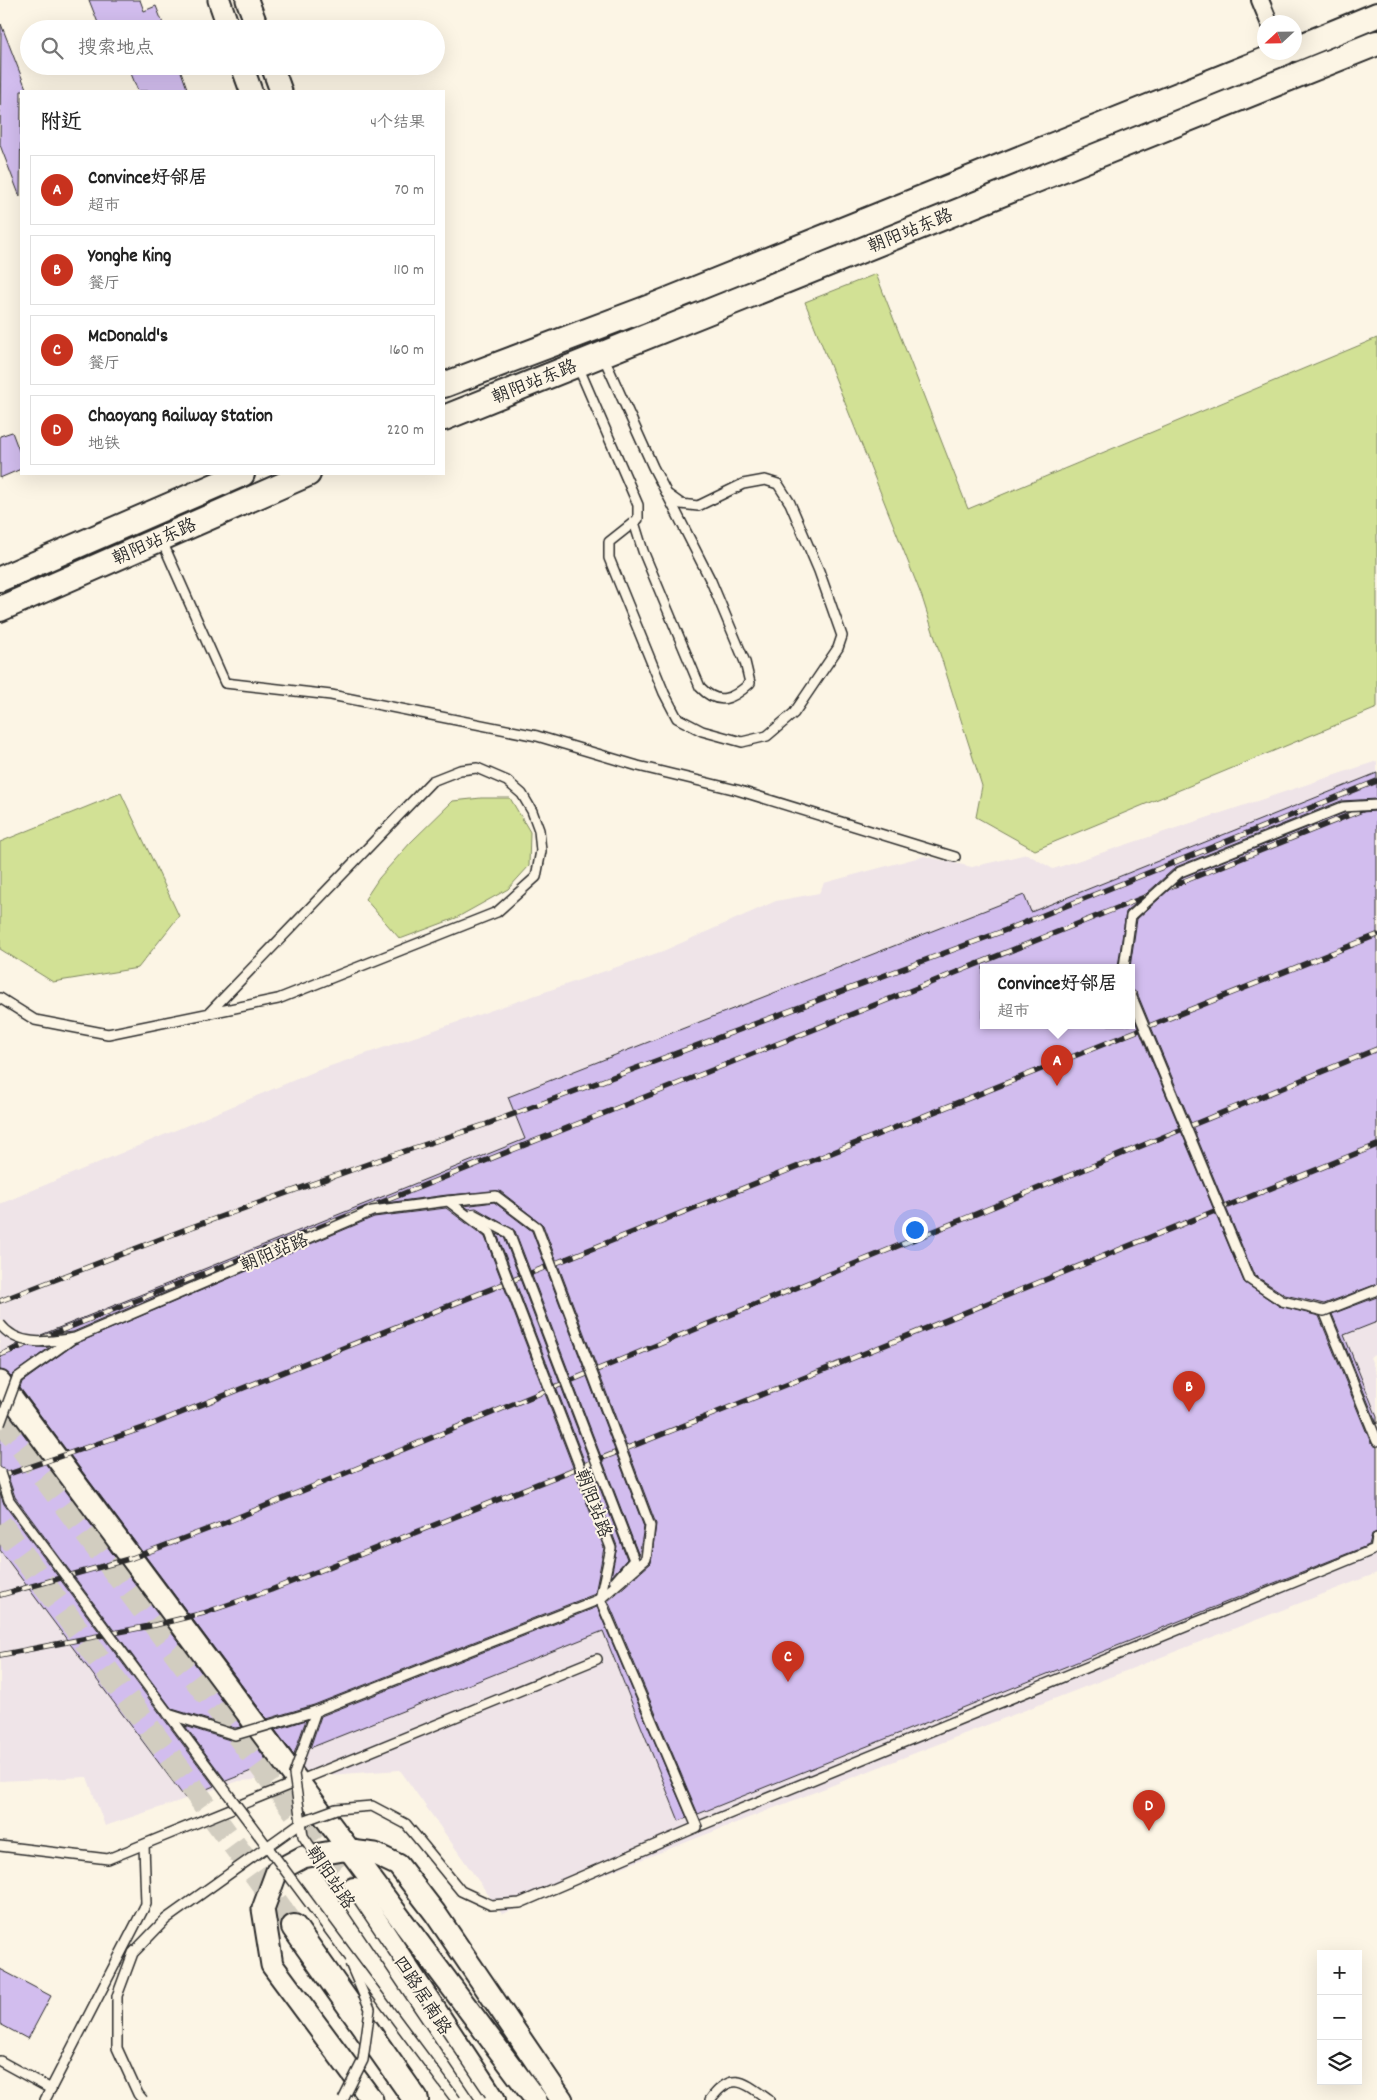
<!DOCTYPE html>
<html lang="zh">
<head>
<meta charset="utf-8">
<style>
  :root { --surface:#fff; --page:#f6f6f6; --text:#222; --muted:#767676; --line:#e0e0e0; --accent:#c8321e }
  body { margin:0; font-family:Dekko,"LXGW WenKai TC",sans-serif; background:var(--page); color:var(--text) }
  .controls { position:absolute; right:15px; bottom:15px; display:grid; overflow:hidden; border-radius:0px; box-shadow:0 5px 20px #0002 }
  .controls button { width:45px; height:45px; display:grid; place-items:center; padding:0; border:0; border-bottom:1px solid var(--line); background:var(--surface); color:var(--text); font:25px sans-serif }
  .compass { position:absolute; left:1257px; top:15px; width:45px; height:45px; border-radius:50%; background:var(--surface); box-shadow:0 5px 20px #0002; rotate:248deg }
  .you { position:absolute; left:914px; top:1229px; width:18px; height:18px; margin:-12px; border:4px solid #fff; border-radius:50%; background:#1a73e8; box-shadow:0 0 0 8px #1a73e833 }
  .badge { display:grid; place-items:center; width:32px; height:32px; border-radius:50%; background:var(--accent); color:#fff; font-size:16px; font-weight:700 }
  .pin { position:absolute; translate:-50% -41px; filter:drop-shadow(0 1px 2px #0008) }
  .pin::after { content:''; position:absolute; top:26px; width:18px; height:15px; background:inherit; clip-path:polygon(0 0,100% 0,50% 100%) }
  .popup { position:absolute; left:980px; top:964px; width:155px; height:65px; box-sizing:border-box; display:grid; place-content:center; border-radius:0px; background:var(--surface); filter:drop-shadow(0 1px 4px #0005); font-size:16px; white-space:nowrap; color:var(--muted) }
  .popup b { font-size:19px; color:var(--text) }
  .popup::after { content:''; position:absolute; left:50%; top:100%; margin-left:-10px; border:10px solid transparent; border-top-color:var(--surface) }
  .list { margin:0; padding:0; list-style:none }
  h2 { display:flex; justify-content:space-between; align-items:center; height:65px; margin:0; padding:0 20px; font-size:21px }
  h2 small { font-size:16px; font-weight:400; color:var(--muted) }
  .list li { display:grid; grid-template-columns:32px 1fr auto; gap:15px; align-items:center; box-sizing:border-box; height:70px; margin:0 10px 10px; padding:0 10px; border:1px solid var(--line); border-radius:0px }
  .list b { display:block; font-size:19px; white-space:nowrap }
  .list p { margin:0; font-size:16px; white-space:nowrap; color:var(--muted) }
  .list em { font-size:16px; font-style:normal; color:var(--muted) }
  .icon { flex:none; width:28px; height:28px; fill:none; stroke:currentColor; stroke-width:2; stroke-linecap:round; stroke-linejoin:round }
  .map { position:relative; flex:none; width:1377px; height:2100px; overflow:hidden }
  .search { position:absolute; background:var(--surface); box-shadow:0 5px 20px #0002; left:20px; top:20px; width:425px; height:55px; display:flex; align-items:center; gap:12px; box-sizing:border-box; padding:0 18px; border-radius:28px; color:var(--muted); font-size:19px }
  .panel { position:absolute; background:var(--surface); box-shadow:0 5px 20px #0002; left:20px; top:90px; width:425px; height:385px; border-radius:0px }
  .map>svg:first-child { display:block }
  .built { fill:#efe4e8; fill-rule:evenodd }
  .green { fill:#d2e195; stroke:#7e8660 }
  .building { fill:#d2bdee; stroke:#2b2b2b }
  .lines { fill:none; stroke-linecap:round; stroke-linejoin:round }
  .secondary-tunnel { stroke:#d2cdc0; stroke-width:24; stroke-dasharray:24 12; stroke-linecap:butt }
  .service-casing { stroke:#2b2b2b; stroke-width:12 }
  .minor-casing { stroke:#2b2b2b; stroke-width:20 }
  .tertiary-casing { stroke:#2b2b2b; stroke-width:25 }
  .secondary-casing { stroke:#2b2b2b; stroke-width:28 }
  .service { stroke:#fcf5e5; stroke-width:9 }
  .minor { stroke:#fcf5e5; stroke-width:16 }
  .tertiary { stroke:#fcf5e5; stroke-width:21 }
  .secondary { stroke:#fcf5e5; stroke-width:24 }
  .rail-casing { stroke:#2b2b2b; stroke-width:5.5 }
  .rail { stroke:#fcf5e5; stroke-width:4; stroke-dasharray:11; stroke-linecap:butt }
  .service-bridge-casing { stroke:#2b2b2b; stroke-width:12; stroke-linecap:butt }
  .service-bridge { stroke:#fcf5e5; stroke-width:9 }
  .labels { text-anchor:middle; stroke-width:4; stroke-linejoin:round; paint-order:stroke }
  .street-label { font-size:18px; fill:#2b2b2b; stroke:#fcf5e5 }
</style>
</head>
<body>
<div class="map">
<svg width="1377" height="2100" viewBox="0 0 1377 2100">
  <rect width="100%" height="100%" fill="#fcf5e5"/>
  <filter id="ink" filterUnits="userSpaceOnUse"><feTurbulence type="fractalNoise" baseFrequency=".02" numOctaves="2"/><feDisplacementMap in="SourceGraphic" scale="10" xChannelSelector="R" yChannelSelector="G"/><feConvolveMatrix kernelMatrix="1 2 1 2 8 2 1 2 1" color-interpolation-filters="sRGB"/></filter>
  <g filter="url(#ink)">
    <!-- built -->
    <path class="built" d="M1377,761V1354L1370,1357L1377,1375V1573L502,1914L400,1770L239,1781L105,1826L87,1777L0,1781V1204L316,1071L663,951L776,901L819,893L824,883L924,856L972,867L1027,854L1053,869ZM983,967H1131V1025H983Z"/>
    <!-- green -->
    <g class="green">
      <polygon points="876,274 968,509 1377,338 1377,708 1035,850 976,817 982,786 922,597 805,302"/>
      <polygon points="121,793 179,916 138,968 53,982 0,949 0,842"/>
      <polygon points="481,798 510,798 530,832 529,866 508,889 456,918 400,939 365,899 379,878 411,842 453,801"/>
    </g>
    <!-- building -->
    <g class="building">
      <polygon points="89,0 140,0 144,11 156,6 165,29 114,29 112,24 100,28"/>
      <polygon points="1,24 27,91 21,91 20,197 0,145"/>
      <polygon points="128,66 179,66 188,91 138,91"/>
      <polygon points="12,432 21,456 21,469 0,478 0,436"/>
      <polygon points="1377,773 1377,799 1341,801 1176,867 1126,912 1118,967 983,967 983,1025 1131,1025 1131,1011 1244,1282 1279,1306 1319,1316 1371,1443 1377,1447 1377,1532 1372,1534 1369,1545 698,1814 608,1601 651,1563 656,1524 543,1225 500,1191 447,1195 370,1205 73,1332 41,1335 525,1139 508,1097 1024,895 1031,912"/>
      <polygon points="1377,811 1377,1284 1324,1304 1285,1295 1254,1275 1137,993 1131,989 1130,967 1137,919 1183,877 1344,813"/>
      <polygon points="494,1202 532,1231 644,1527 639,1556 515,1231 476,1208 469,1209 464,1206"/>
      <polygon points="446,1208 485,1237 604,1548 595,1594 314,1705 267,1719 20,1388 22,1382 75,1344 374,1217"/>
      <polygon points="497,1234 504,1237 627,1559 611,1577 617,1546"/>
      <polygon points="1377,1297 1377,1322 1344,1335 1377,1417 1377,1424 1332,1314"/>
      <polygon points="18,1344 49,1348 11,1376 0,1370 0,1354"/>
      <polygon points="10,1416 242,1727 235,1728 172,1709 15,1497 6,1471 0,1467 0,1430 6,1427"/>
      <polygon points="0,1493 4,1504 214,1786 185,1798 0,1550"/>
      <polygon points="597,1607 687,1818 679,1821 603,1631 310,1748 321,1716"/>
      <polygon points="306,1720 294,1754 293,1754 275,1730"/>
      <polygon points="185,1726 233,1741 250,1737 269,1764 226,1781"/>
      <polygon points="0,1969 51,1996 28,2039 0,2024"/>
    </g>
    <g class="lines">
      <!-- secondary-tunnel -->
      <g class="secondary-tunnel">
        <polyline points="0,1418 354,1890"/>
        <polyline points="0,1524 294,1927"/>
      </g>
      <defs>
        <g id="service">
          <polyline points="577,364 638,505 638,519 609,542 609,558 664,693 677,718 702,731 742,742 767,736 794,713 838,648 842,636 819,571 790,503 778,484 765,480 743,484 698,506 681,504 667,494 653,467 603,356"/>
          <path d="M634,522L643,551L700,687C718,706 732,700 750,683L745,662L711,581L668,496"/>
          <polyline points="161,539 225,683 331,695 537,736 638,766 737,790 955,857"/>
          <polyline points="0,998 35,1020 108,1034 278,999 497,912 536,877 541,851 539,830 532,811 522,794 507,781 477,768 460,770 432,781 208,1014"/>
          <polyline points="1324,1311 1377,1441"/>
          <polyline points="697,1827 1375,1549 1377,1538"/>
          <polyline points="0,1846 108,1859 597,1659"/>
          <polyline points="0,2061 51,2089"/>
          <polyline points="45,2100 146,1904 144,1845"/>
          <path d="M710,2100C732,2070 744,2082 769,2100"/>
        </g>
        <polyline id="minor" points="1260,0 1269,22"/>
        <g id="tertiary">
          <polyline points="219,0 229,29"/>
          <polyline points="247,0 258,29"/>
          <polyline points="242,66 251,91"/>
          <polyline points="272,66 281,91"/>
          <polyline points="0,1382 536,2100"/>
          <polyline points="372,2100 272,1965 263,1909 277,1871 303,1857 343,1850 375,1854 398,1865 435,1913 562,2100"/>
        </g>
        <g id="secondary">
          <polyline points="1294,49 1377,15"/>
          <polyline points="444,385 653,306 1285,52"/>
          <polyline points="444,418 1377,43"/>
          <polyline points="0,579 242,474"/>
          <polyline points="0,609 308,474"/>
          <polyline points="354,1890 493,2100"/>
          <polyline points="294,1927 416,2100"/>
        </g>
      </defs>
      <!-- service casing -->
      <use href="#service" class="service-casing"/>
      <!-- minor casing -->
      <use href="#minor" class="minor-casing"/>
      <!-- tertiary casing -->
      <use href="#tertiary" class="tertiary-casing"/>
      <!-- secondary casing -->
      <use href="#secondary" class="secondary-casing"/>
      <!-- service -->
      <use href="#service" class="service"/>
      <!-- minor -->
      <use href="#minor" class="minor"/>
      <!-- tertiary -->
      <use href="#tertiary" class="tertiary"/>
      <!-- secondary -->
      <use href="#secondary" class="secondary"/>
      <defs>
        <g id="rail">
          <polyline points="0,1301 189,1228 393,1155 487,1124 1006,930 1377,781"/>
          <polyline points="0,1355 1377,804"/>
          <polyline points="0,1477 143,1428 1377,935"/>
          <polyline points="0,1595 132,1558 224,1523 1377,1049"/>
          <polyline points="0,1655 155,1625 204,1613 271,1590 816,1373 1377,1145"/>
        </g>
      </defs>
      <!-- rail casing -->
      <use href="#rail" class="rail-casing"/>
      <!-- rail -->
      <use href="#rail" class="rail"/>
      <defs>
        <g id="service-bridge">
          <polyline points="1124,967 1131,916 1180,872 1343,807 1377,805"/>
          <polyline points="1131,995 1249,1279 1282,1301 1324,1311 1377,1290"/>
          <polyline points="448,1201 496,1196 537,1227 650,1526 646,1559 600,1599"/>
          <polyline points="473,1214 509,1233 634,1560 615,1582"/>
          <path d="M0,1324C18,1348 48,1342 75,1338L372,1211L448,1201L490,1233L611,1548L600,1599L316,1711L294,1774L303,1836L481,2100"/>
          <polyline points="0,1424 17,1378 72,1339"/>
          <polyline points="0,1473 9,1500 456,2100"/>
          <polyline points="168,1714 235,1735 316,1711"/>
          <polyline points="143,2100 138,2094 117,2048 117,1996 133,1953 166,1919 303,1821 336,1809 372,1806 406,1824 461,1891 491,1905 520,1903 697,1827 600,1599"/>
          <polyline points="343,2100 363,2060 370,2009 350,1963"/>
        </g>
      </defs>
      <!-- service-bridge casing -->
      <use href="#service-bridge" class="service-bridge-casing"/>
      <!-- service-bridge -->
      <use href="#service-bridge" class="service-bridge"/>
    </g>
  </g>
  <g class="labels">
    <!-- street labels -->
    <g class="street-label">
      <text transform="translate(910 230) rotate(-22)" y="6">朝阳站东路</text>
      <text transform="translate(534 381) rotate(-22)" y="6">朝阳站东路</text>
      <text transform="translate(154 541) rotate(-24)" y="6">朝阳站东路</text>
      <text transform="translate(274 1252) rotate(-23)" y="6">朝阳站路</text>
      <text transform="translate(594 1503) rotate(69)" y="6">朝阳站路</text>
      <text transform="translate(331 1877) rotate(56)" y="6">朝阳站路</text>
      <text transform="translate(423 1995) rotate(57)" y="6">四路居南路</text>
    </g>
  </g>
</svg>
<div class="controls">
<button>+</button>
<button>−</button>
<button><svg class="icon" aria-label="layers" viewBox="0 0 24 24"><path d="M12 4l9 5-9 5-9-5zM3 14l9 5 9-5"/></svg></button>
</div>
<svg class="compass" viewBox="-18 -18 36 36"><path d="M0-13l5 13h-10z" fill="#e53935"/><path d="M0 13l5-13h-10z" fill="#767676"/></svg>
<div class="you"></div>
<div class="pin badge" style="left:1057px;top:1086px">A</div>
<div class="popup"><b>Convince好邻居</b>超市</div>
<div class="pin badge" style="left:1189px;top:1412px">B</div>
<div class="pin badge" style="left:788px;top:1682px">C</div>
<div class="pin badge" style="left:1149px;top:1831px">D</div>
<div class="search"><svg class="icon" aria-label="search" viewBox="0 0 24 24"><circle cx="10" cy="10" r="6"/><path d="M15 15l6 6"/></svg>搜索地点</div>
<section class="panel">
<h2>附近<small>4个结果</small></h2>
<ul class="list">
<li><span class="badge">A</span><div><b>Convince好邻居</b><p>超市</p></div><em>70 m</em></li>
<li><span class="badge">B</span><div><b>Yonghe King</b><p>餐厅</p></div><em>110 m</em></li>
<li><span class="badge">C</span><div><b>McDonald's</b><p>餐厅</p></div><em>160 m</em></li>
<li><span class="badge">D</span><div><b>Chaoyang Railway Station</b><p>地铁</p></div><em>220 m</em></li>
</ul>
</section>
</div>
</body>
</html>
